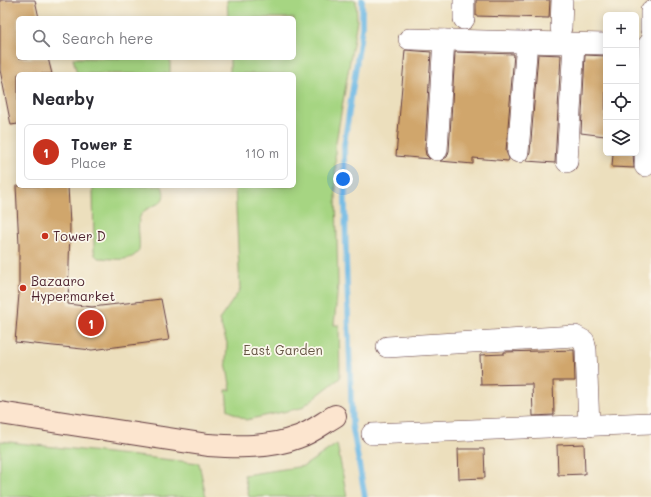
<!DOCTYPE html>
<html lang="en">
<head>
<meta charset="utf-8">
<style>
  :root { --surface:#fff; --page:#f2f2f3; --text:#2b2b33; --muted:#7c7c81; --line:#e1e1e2; --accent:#c8321e }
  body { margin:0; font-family:Mali,sans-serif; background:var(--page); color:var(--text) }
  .controls { position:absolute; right:12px; top:12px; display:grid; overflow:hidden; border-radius:6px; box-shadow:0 2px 10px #0003 }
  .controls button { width:36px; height:36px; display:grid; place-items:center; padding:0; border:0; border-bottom:1px solid var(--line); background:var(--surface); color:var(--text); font:20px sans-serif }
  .you { position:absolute; left:343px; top:179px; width:14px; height:14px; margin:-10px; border:3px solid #fff; border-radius:50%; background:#1a73e8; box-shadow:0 0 0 6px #1a73e833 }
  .badge { display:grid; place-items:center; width:26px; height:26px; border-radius:50%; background:var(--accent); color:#fff; font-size:13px; font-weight:700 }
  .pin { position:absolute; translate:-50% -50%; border:2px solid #fff; box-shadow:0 1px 4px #0006 }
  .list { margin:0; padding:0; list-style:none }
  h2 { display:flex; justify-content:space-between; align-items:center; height:52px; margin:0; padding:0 16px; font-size:17px }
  h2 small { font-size:13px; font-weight:400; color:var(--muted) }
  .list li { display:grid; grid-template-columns:26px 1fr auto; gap:12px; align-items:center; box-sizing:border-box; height:56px; margin:0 8px 8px; padding:0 8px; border:1px solid var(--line); border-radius:6px }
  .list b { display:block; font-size:15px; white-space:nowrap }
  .list p { margin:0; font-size:13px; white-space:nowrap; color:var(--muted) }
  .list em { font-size:13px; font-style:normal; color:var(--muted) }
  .icon { flex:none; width:22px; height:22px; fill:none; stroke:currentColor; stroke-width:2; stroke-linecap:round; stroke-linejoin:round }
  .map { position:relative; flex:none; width:651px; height:497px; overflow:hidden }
  .search { position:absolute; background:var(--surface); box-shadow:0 2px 10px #0003; left:16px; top:16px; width:280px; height:44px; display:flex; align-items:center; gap:10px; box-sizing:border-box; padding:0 14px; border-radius:6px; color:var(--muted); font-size:15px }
  .panel { position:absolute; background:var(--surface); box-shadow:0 2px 10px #0003; left:16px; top:72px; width:280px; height:116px; border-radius:6px }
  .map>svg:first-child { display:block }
  .green { fill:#a6d582; stroke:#787a56 }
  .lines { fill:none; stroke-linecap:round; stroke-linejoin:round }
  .stream { stroke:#6bb7e4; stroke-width:5.5 }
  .building { fill:#d0a66c }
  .street-casing { stroke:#623c41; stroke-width:22 }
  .secondary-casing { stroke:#623c41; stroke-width:24 }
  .street { stroke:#fff; stroke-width:21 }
  .secondary { stroke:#fce5cf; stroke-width:22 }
  .poi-dot { fill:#c8321e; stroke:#fbf7ec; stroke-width:1.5 }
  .labels { text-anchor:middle; stroke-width:3.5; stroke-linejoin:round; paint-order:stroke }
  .poi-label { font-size:13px; fill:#4a1f2b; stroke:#fbf7ec; text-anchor:start }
  .park-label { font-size:13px; fill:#665645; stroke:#fbf7ec }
</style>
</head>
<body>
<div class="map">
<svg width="651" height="497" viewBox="0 0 651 497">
  <rect width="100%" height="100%" fill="#fbf7ec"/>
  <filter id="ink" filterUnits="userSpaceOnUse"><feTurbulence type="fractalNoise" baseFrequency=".025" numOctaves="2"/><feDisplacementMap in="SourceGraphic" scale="8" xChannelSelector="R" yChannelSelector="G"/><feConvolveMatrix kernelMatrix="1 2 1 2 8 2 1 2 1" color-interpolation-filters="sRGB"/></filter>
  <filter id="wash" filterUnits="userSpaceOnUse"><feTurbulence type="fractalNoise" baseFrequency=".012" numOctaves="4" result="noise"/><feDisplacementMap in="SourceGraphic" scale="16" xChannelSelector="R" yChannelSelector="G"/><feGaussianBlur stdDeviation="0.9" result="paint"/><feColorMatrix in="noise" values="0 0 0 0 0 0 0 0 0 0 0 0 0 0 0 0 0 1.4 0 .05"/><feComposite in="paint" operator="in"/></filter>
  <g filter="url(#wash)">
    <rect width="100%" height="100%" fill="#ecdfbd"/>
    <!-- green -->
    <g class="green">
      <polygon points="227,0 356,0 357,20 335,148 338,286 334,325 339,325 340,378 301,408 246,420 228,410 226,390 231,390 226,362 227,343 219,320 240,290 235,186 294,186 294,74 230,74 230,58 294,58 294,18 228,18"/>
      <polygon points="73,58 170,58 170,74 77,74"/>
      <path d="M93,186H162C170,206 150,204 142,213C135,222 141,239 139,250C132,264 111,258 98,258L95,255L94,250Z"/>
      <polygon points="0,441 199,463 206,497 0,497"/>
      <polygon points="337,444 347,497 249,497 244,475 304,466"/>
    </g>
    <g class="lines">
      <!-- stream -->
      <polyline class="stream" points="362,0 362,28 344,145 346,254 352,425 365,497"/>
    </g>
    <g id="blocks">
      <!-- building -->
      <g class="building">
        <polygon points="0,0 35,0 39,18 18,18 18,58 48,58 52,74 18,74 18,124 11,125 0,70"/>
        <polygon points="476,0 550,0 549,18 476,16"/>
        <polygon points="405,50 431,52 425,149 426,155 430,159 396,156"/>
        <polygon points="455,52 514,54 506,151 509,159 508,161 473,158 473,164 440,161 447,157 449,151"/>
        <polygon points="538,54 561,55 555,163 526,161 528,158 530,153"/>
        <polygon points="585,55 606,56 605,136 581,133"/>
        <polygon points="613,153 633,153 634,168 612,167"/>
        <polygon points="16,186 68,186 70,226 68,304 92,307 161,299 169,340 92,350 15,342 19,294 19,245"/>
        <polygon points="574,350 575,381 553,381 554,415 533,416 532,384 481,385 480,355 504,354 504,352"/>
        <polygon points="584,444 585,474 558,475 557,445"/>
        <polygon points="458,449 484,449 485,478 459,479"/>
      </g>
    </g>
  </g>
  <g filter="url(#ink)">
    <use href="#blocks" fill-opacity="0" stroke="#623c41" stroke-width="1"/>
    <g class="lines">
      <defs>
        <g id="street">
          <polyline points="464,19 464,0"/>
          <polyline points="561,28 562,0"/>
          <polyline points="651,30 651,11"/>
          <polyline points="409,39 606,44"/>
          <polyline points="437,150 444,40"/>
          <polyline points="518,152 527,42"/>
          <polyline points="567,162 574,44"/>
          <polyline points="645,166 649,44"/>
          <polyline points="387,347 575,336 584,341 586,350 589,426"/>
          <polyline points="372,434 651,423"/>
        </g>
        <path id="secondary" d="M0,413L208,445C238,447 270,448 298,437C311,433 323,423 335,416"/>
      </defs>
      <!-- street casing -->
      <use href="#street" class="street-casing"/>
      <!-- secondary casing -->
      <use href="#secondary" class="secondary-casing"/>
      <!-- street -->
      <use href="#street" class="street"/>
      <!-- secondary -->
      <use href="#secondary" class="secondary"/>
    </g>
  </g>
  <!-- markers -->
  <g class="poi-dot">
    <circle cx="45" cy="236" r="4"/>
    <circle cx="23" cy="288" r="4"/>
  </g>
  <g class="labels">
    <!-- poi labels -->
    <g class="poi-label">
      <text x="53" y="241">Tower D</text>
      <text x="31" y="286">Bazaaro<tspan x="31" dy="15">Hypermarket</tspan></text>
    </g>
    <!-- park labels -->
    <g class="park-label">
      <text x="283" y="355">East Garden</text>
    </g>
  </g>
</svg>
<div class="controls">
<button>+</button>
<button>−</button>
<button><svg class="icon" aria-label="locate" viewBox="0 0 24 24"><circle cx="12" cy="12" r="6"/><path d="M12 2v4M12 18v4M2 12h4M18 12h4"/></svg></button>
<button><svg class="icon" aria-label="layers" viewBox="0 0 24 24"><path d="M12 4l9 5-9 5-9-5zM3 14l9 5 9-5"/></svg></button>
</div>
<div class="you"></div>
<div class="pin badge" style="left:91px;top:323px">1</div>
<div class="search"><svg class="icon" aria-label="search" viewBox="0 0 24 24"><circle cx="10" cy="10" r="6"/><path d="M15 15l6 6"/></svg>Search here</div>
<section class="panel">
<h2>Nearby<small></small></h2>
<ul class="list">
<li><span class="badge">1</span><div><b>Tower E</b><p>Place</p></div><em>110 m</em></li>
</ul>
</section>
</div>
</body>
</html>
